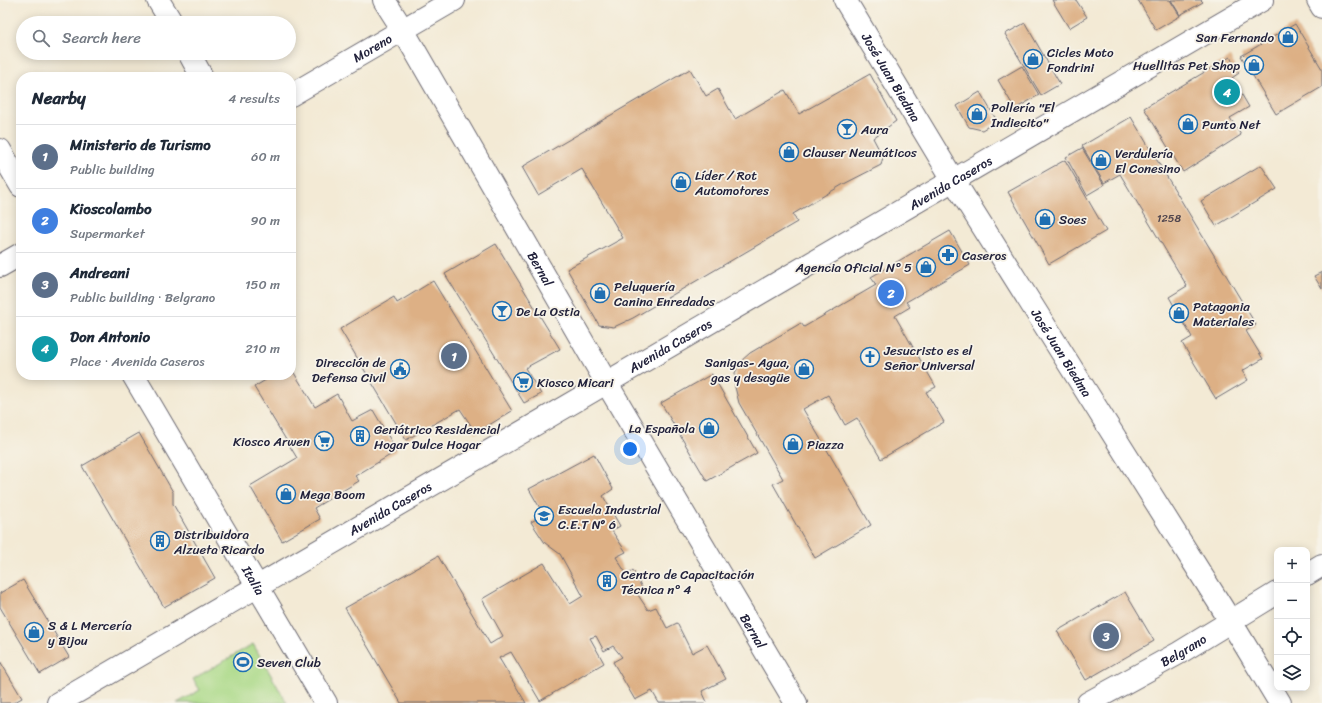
<!DOCTYPE html>
<html lang="en">
<head>
<meta charset="utf-8">
<style>
  :root { --surface:#fff; --page:#f6f6f7; --text:#1f2937; --muted:#747a83; --line:#e0e1e3; --accent:#111827 }
  body { margin:0; font-family:Sriracha,sans-serif; background:var(--page); color:var(--text) }
  .controls { position:absolute; right:12px; bottom:12px; display:grid; overflow:hidden; border-radius:8px; box-shadow:0 2px 10px #0003 }
  .controls button { width:36px; height:36px; display:grid; place-items:center; padding:0; border:0; border-bottom:1px solid var(--line); background:var(--surface); color:var(--text); font:20px sans-serif }
  .you { position:absolute; left:630px; top:449px; width:14px; height:14px; margin:-10px; border:3px solid #fff; border-radius:50%; background:#1a73e8; box-shadow:0 0 0 6px #1a73e833 }
  .badge { display:grid; place-items:center; width:26px; height:26px; border-radius:50%; background:var(--accent); color:#fff; font-size:13px; font-weight:700 }
  .pin { position:absolute; translate:-50% -50%; border:2px solid #fff; box-shadow:0 1px 4px #0006 }
  .list { margin:0; padding:0; list-style:none }
  h2 { display:flex; justify-content:space-between; align-items:center; height:52px; margin:0; padding:0 16px; font-size:17px }
  h2 small { font-size:13px; font-weight:400; color:var(--muted) }
  .list li { display:grid; grid-template-columns:26px 1fr auto; gap:12px; align-items:center; box-sizing:border-box; height:64px; padding:0 16px; border-top:1px solid var(--line) }
  .list b { display:block; font-size:15px; white-space:nowrap }
  .list p { margin:0; font-size:13px; white-space:nowrap; color:var(--muted) }
  .list em { font-size:13px; font-style:normal; color:var(--muted) }
  .icon { flex:none; width:22px; height:22px; fill:none; stroke:currentColor; stroke-width:2; stroke-linecap:round; stroke-linejoin:round }
  .map { position:relative; flex:none; width:1322px; height:703px; overflow:hidden }
  .search { position:absolute; background:var(--surface); box-shadow:0 2px 10px #0003; left:16px; top:16px; width:280px; height:44px; display:flex; align-items:center; gap:10px; box-sizing:border-box; padding:0 14px; border-radius:22px; color:var(--muted); font-size:15px }
  .panel { position:absolute; background:var(--surface); box-shadow:0 2px 10px #0003; left:16px; top:72px; width:280px; height:308px; border-radius:16px }
  .map>svg:first-child { display:block }
  .green { fill:#aad987; stroke:#667e61 }
  .building { fill:#ddb085 }
  .lines { fill:none; stroke-linecap:round; stroke-linejoin:round }
  .minor-casing { stroke:#6b6871; stroke-width:24 }
  .major-casing { stroke:#6b6871; stroke-width:24 }
  .minor { stroke:#fff; stroke-width:22 }
  .major { stroke:#fff; stroke-width:22 }
  .labels { text-anchor:middle; stroke-width:3.5; stroke-linejoin:round; paint-order:stroke }
  .number-label { font-size:11px; fill:#51464e }
  .poi-label { font-size:13px; fill:#22223b; stroke:#f7f3e8; text-anchor:start }
  .street-label { font-size:13px; fill:#22223b; stroke:#f7f3e8 }
</style>
</head>
<body>
<div class="map">
<svg width="1322" height="703" viewBox="0 0 1322 703">
  <rect width="100%" height="100%" fill="#f7f3e8"/>
  <filter id="ink" filterUnits="userSpaceOnUse"><feTurbulence type="fractalNoise" baseFrequency=".025" numOctaves="2"/><feDisplacementMap in="SourceGraphic" scale="8" xChannelSelector="R" yChannelSelector="G"/><feConvolveMatrix kernelMatrix="1 2 1 2 8 2 1 2 1" color-interpolation-filters="sRGB"/></filter>
  <filter id="wash" filterUnits="userSpaceOnUse"><feTurbulence type="fractalNoise" baseFrequency=".012" numOctaves="4" result="noise"/><feDisplacementMap in="SourceGraphic" scale="16" xChannelSelector="R" yChannelSelector="G"/><feGaussianBlur stdDeviation="0.9" result="paint"/><feColorMatrix in="noise" values="0 0 0 0 0 0 0 0 0 0 0 0 0 0 0 0 0 1.4 0 .05"/><feComposite in="paint" operator="in"/></filter>
  <g filter="url(#wash)">
    <rect width="100%" height="100%" fill="#f3ead5"/>
    <!-- green -->
    <polygon class="green" points="253,644 287,703 177,703 200,690 193,679"/>
    <g id="blocks">
      <!-- building -->
      <g class="building">
        <polygon points="1052,0 1076,0 1087,17 1069,28"/>
        <polygon points="1138,0 1170,0 1180,16 1156,30"/>
        <polygon points="1171,0 1201,0 1203,2 1180,15"/>
        <polygon points="1025,23 1060,84 1041,95 1005,34"/>
        <polygon points="1295,24 1322,69 1322,87 1276,114 1241,56"/>
        <polygon points="1230,57 1239,73 1232,78 1249,107 1230,118 1241,135 1183,172 1144,108"/>
        <polygon points="1022,66 1039,95 1015,109 998,80"/>
        <polygon points="690,69 706,96 718,89 735,119 785,90 799,114 870,74 896,121 873,138 883,157 881,165 842,185 793,214 797,222 633,318 614,327 599,325 567,269 623,238 582,169 538,195 522,167"/>
        <polygon points="980,92 997,121 982,130 969,127 957,106"/>
        <polygon points="1131,117 1256,325 1246,331 1263,359 1242,371 1248,380 1216,399 1182,343 1192,337 1169,297 1187,286 1120,174 1104,183 1082,146"/>
        <polygon points="1082,148 1104,185 1087,195 1066,157"/>
        <polygon points="1065,160 1106,231 1049,264 1008,192"/>
        <polygon points="1261,165 1277,189 1216,226 1201,201"/>
        <polygon points="950,231 970,265 906,302 910,307 895,316 936,387 926,392 944,422 881,459 857,418 845,425 828,395 803,409 871,525 815,558 773,484 783,479 739,403 735,387 735,373 741,361 750,353 801,323 804,327 876,285 871,277"/>
        <polygon points="496,244 560,349 525,368 541,394 524,403 445,274"/>
        <polygon points="1322,272 1322,289 1314,276"/>
        <polygon points="433,281 512,411 476,433 460,409 406,440 340,329 394,297 397,303"/>
        <polygon points="291,368 315,407 337,394 352,421 373,410 397,451 355,476 359,481 314,508 320,519 282,541 250,486 297,458 254,387 274,375 291,375"/>
        <polygon points="712,374 757,453 707,481 661,403"/>
        <polygon points="139,433 173,492 173,504 215,578 164,607 82,466"/>
        <polygon points="594,454 613,489 603,496 620,526 612,531 626,552 616,557 627,575 633,570 642,588 636,592 648,610 656,607 667,628 677,623 692,653 707,645 726,679 702,691 707,702 704,703 659,703 652,691 635,700 613,662 622,657 613,646 604,651 596,636 590,638 604,663 540,701 511,652 499,658 526,703 401,703 345,608 438,556 490,644 503,636 482,599 544,563 570,604 583,596 560,554 545,543 531,522 544,515 529,489"/>
        <polygon points="23,580 69,657 40,674 0,607 0,593"/>
        <polygon points="1125,592 1154,641 1086,680 1057,631"/>
        <polygon points="0,661 22,698 13,703 0,703"/>
      </g>
    </g>
  </g>
  <g filter="url(#ink)">
    <use href="#blocks" fill-opacity="0" stroke="#6b6871" stroke-width="1"/>
    <g class="lines">
      <defs>
        <g id="minor">
          <polyline points="158,0 172,23"/>
          <path id="s1" d="M384,0L403,30L606,382L796,703"/>
          <path id="s2" d="M845,0L954,181L1231,622L1280,703"/>
          <polyline points="189,53 202,77"/>
          <path id="s3" d="M291,95L454,0"/>
          <polyline points="0,150 21,186"/>
          <polyline points="0,266 21,254"/>
          <path id="s4" d="M133,375L326,703"/>
          <polyline points="1307,574 1322,565"/>
          <path id="s5" d="M1088,703L1179,653L1277,593"/>
        </g>
        <g id="major">
          <polyline points="1318,0 1322,7"/>
          <path id="s6" d="M58,703C458,466 862,236 1262,0"/>
        </g>
      </defs>
      <!-- minor casing -->
      <use href="#minor" class="minor-casing"/>
      <!-- major casing -->
      <use href="#major" class="major-casing"/>
      <!-- minor -->
      <use href="#minor" class="minor"/>
      <!-- major -->
      <use href="#major" class="major"/>
    </g>
  </g>
  <!-- icons -->
  <defs>
    <symbol id="shop-ring" viewBox="-11 -11 22 22"><circle r="9.5" fill="#f7f3e8" stroke="#1f6fb2" stroke-width="1.5"/><path d="M-5-2.5h2.3a2.7 3.5 0 0 1 5.4 0H5L5.5 6h-11ZM-1.5-2.5h3a1.5 2.3 0 0 0-3 0Z" fill="#1f6fb2"/></symbol>
    <symbol id="bar-ring" viewBox="-11 -11 22 22"><circle r="9.5" fill="#f7f3e8" stroke="#1f6fb2" stroke-width="1.5"/><path d="M-6-5H6L.8 .8V4.5H3.5V6h-7V4.5H-.8V.8Z" fill="#1f6fb2"/></symbol>
    <symbol id="pharmacy-ring" viewBox="-11 -11 22 22"><circle r="9.5" fill="#f7f3e8" stroke="#1f6fb2" stroke-width="1.5"/><path d="M-2-6h4v4h4v4h-4v4h-4v-4h-4v-4h4Z" fill="#1f6fb2"/></symbol>
    <symbol id="church-ring" viewBox="-11 -11 22 22"><circle r="9.5" fill="#f7f3e8" stroke="#1f6fb2" stroke-width="1.5"/><path d="M-1.2-6h2.4v3.5h3.3v2.4h-3.3V6h-2.4V-.1h-3.3v-2.4h3.3Z" fill="#1f6fb2"/></symbol>
    <symbol id="civic-ring" viewBox="-11 -11 22 22"><circle r="9.5" fill="#f7f3e8" stroke="#1f6fb2" stroke-width="1.5"/><path d="M-.6-6.5H3V-4.5H.6V-3L4-1V1h2V6H-6V1h2V-1L-.6-3ZM-1.2 2.5V6h2.4V2.5Z" fill="#1f6fb2"/></symbol>
    <symbol id="supermarket-ring" viewBox="-11 -11 22 22"><circle r="9.5" fill="#f7f3e8" stroke="#1f6fb2" stroke-width="1.5"/><path d="M-6-5.5h2.5l.6 2H6L4.5 2H-2.5L-4.4-4H-6ZM-1.5 3.2a1.3 1.3 0 1 0 .1 0ZM3 3.2a1.3 1.3 0 1 0 .1 0Z" fill="#1f6fb2"/></symbol>
    <symbol id="building-ring" viewBox="-11 -11 22 22"><circle r="9.5" fill="#f7f3e8" stroke="#1f6fb2" stroke-width="1.5"/><path d="M-4-6H4V6H1V3H-1V6H-4ZM-2.5-4.3h1.7v1.8h-1.7ZM.8-4.3h1.7v1.8H.8ZM-2.5-1h1.7V.8h-1.7ZM.8-1h1.7V.8H.8Z" fill="#1f6fb2"/></symbol>
    <symbol id="school-ring" viewBox="-11 -11 22 22"><circle r="9.5" fill="#f7f3e8" stroke="#1f6fb2" stroke-width="1.5"/><path d="M0-5L7-2L0 1L-7-2ZM-4 1L0 2.5L4 1V4Q0 6-4 4Z" fill="#1f6fb2"/></symbol>
    <symbol id="stadium-ring" viewBox="-11 -11 22 22"><circle r="9.5" fill="#f7f3e8" stroke="#1f6fb2" stroke-width="1.5"/><path d="M0-5a6.5 5 0 1 0 0 10a6.5 5 0 1 0 0-10ZM-3.5-1.8h7v3.6h-7Z" fill="#1f6fb2"/></symbol>
  </defs>
  <g fill-rule="evenodd">
    <use href="#shop-ring" x="1277" y="26" width="22" height="22"/>
    <use href="#shop-ring" x="1022" y="48" width="22" height="22"/>
    <use href="#shop-ring" x="1243" y="54" width="22" height="22"/>
    <use href="#shop-ring" x="966" y="103" width="22" height="22"/>
    <use href="#shop-ring" x="1177" y="113" width="22" height="22"/>
    <use href="#bar-ring" x="836" y="118" width="22" height="22"/>
    <use href="#shop-ring" x="778" y="141" width="22" height="22"/>
    <use href="#shop-ring" x="1090" y="149" width="22" height="22"/>
    <use href="#shop-ring" x="670" y="171" width="22" height="22"/>
    <use href="#shop-ring" x="1034" y="208" width="22" height="22"/>
    <use href="#pharmacy-ring" x="937" y="244" width="22" height="22"/>
    <use href="#shop-ring" x="915" y="256" width="22" height="22"/>
    <use href="#shop-ring" x="589" y="282" width="22" height="22"/>
    <use href="#bar-ring" x="491" y="300" width="22" height="22"/>
    <use href="#shop-ring" x="1168" y="302" width="22" height="22"/>
    <use href="#church-ring" x="859" y="346" width="22" height="22"/>
    <use href="#civic-ring" x="389" y="358" width="22" height="22"/>
    <use href="#shop-ring" x="793" y="358" width="22" height="22"/>
    <use href="#supermarket-ring" x="512" y="371" width="22" height="22"/>
    <use href="#shop-ring" x="698" y="417" width="22" height="22"/>
    <use href="#building-ring" x="349" y="425" width="22" height="22"/>
    <use href="#supermarket-ring" x="313" y="430" width="22" height="22"/>
    <use href="#shop-ring" x="782" y="433" width="22" height="22"/>
    <use href="#shop-ring" x="275" y="483" width="22" height="22"/>
    <use href="#school-ring" x="533" y="505" width="22" height="22"/>
    <use href="#building-ring" x="149" y="530" width="22" height="22"/>
    <use href="#building-ring" x="596" y="570" width="22" height="22"/>
    <use href="#shop-ring" x="23" y="621" width="22" height="22"/>
    <use href="#stadium-ring" x="232" y="651" width="22" height="22"/>
  </g>
  <g class="labels">
    <!-- number labels -->
    <g class="number-label">
      <text x="1169" y="222">1258</text>
    </g>
    <!-- poi labels -->
    <g class="poi-label">
      <text x="1274" y="42" text-anchor="end">San Fernando</text>
      <text x="1047" y="57">Cicles Moto<tspan x="1047" dy="15">Fondrini</tspan></text>
      <text x="1240" y="70" text-anchor="end">Huellitas Pet Shop</text>
      <text x="991" y="112">Pollería "El<tspan x="991" dy="15">Indiecito"</tspan></text>
      <text x="1202" y="129">Punto Net</text>
      <text x="861" y="134">Aura</text>
      <text x="803" y="157">Clauser Neumáticos</text>
      <text x="1115" y="158">Verdulería<tspan x="1115" dy="15">El Conesino</tspan></text>
      <text x="695" y="180">Líder / Rot<tspan x="695" dy="15">Automotores</tspan></text>
      <text x="1059" y="224">Soes</text>
      <text x="962" y="260">Caseros</text>
      <text x="912" y="272" text-anchor="end">Agencia Oficial N° 5</text>
      <text x="614" y="291">Peluquería<tspan x="614" dy="15">Canina Enredados</tspan></text>
      <text x="1193" y="311">Patagonia<tspan x="1193" dy="15">Materiales</tspan></text>
      <text x="516" y="316">De La Ostia</text>
      <text x="884" y="355">Jesucristo es el<tspan x="884" dy="15">Señor Universal</tspan></text>
      <text x="386" y="367" text-anchor="end">Dirección de<tspan x="386" dy="15">Defensa Civil</tspan></text>
      <text x="790" y="367" text-anchor="end">Sanigas- Agua,<tspan x="790" dy="15">gas y desagüe</tspan></text>
      <text x="537" y="387">Kiosco Micari</text>
      <text x="695" y="433" text-anchor="end">La Española</text>
      <text x="374" y="434">Geriátrico Residencial<tspan x="374" dy="15">Hogar Dulce Hogar</tspan></text>
      <text x="310" y="446" text-anchor="end">Kiosco Arwen</text>
      <text x="807" y="449">Piazza</text>
      <text x="300" y="499">Mega Boom</text>
      <text x="558" y="514">Escuela Industrial<tspan x="558" dy="15">C.E.T Nº 6</tspan></text>
      <text x="174" y="539">Distribuidora<tspan x="174" dy="15">Alzueta Ricardo</tspan></text>
      <text x="621" y="579">Centro de Capacitación<tspan x="621" dy="15">Técnica n° 4</tspan></text>
      <text x="48" y="630">S &amp; L Mercería<tspan x="48" dy="15">y Bijou</tspan></text>
      <text x="257" y="667">Seven Club</text>
    </g>
    <!-- street labels -->
    <g class="street-label">
      <text dy="5" stroke="none"><textPath href="#s3" startOffset="94">Moreno</textPath></text>
      <text dy="5" stroke="none"><textPath href="#s2" startOffset="90">José Juan Biedma</textPath></text>
      <text dy="5" stroke="none"><textPath href="#s6" startOffset="1033">Avenida Caseros</textPath></text>
      <text dy="5" stroke="none"><textPath href="#s1" startOffset="311">Bernal</textPath></text>
      <text dy="5" stroke="none"><textPath href="#s6" startOffset="709">Avenida Caseros</textPath></text>
      <text dy="5" stroke="none"><textPath href="#s2" startOffset="414">José Juan Biedma</textPath></text>
      <text dy="5" stroke="none"><textPath href="#s6" startOffset="385">Avenida Caseros</textPath></text>
      <text dy="5" stroke="none"><textPath href="#s4" startOffset="238">Italia</textPath></text>
      <text dy="5" stroke="none"><textPath href="#s1" startOffset="731">Bernal</textPath></text>
      <text dy="5" stroke="none"><textPath href="#s5" startOffset="109">Belgrano</textPath></text>
    </g>
  </g>
</svg>
<div class="controls">
<button>+</button>
<button>−</button>
<button><svg class="icon" aria-label="locate" viewBox="0 0 24 24"><circle cx="12" cy="12" r="6"/><path d="M12 2v4M12 18v4M2 12h4M18 12h4"/></svg></button>
<button><svg class="icon" aria-label="layers" viewBox="0 0 24 24"><path d="M12 4l9 5-9 5-9-5zM3 14l9 5 9-5"/></svg></button>
</div>
<div class="you"></div>
<div class="pin badge" style="left:454px;top:356px;background:#5c6f8a">1</div>
<div class="pin badge" style="left:891px;top:293px;background:#3f7fe0">2</div>
<div class="pin badge" style="left:1106px;top:636px;background:#5c6f8a">3</div>
<div class="pin badge" style="left:1227px;top:92px;background:#0f9aa8">4</div>
<div class="search"><svg class="icon" aria-label="search" viewBox="0 0 24 24"><circle cx="10" cy="10" r="6"/><path d="M15 15l6 6"/></svg>Search here</div>
<section class="panel">
<h2>Nearby<small>4 results</small></h2>
<ul class="list">
<li><span class="badge" style="background:#5c6f8a">1</span><div><b>Ministerio de Turismo</b><p>Public building</p></div><em>60 m</em></li>
<li><span class="badge" style="background:#3f7fe0">2</span><div><b>Kioscolambo</b><p>Supermarket</p></div><em>90 m</em></li>
<li><span class="badge" style="background:#5c6f8a">3</span><div><b>Andreani</b><p>Public building · Belgrano</p></div><em>150 m</em></li>
<li><span class="badge" style="background:#0f9aa8">4</span><div><b>Don Antonio</b><p>Place · Avenida Caseros</p></div><em>210 m</em></li>
</ul>
</section>
</div>
</body>
</html>
